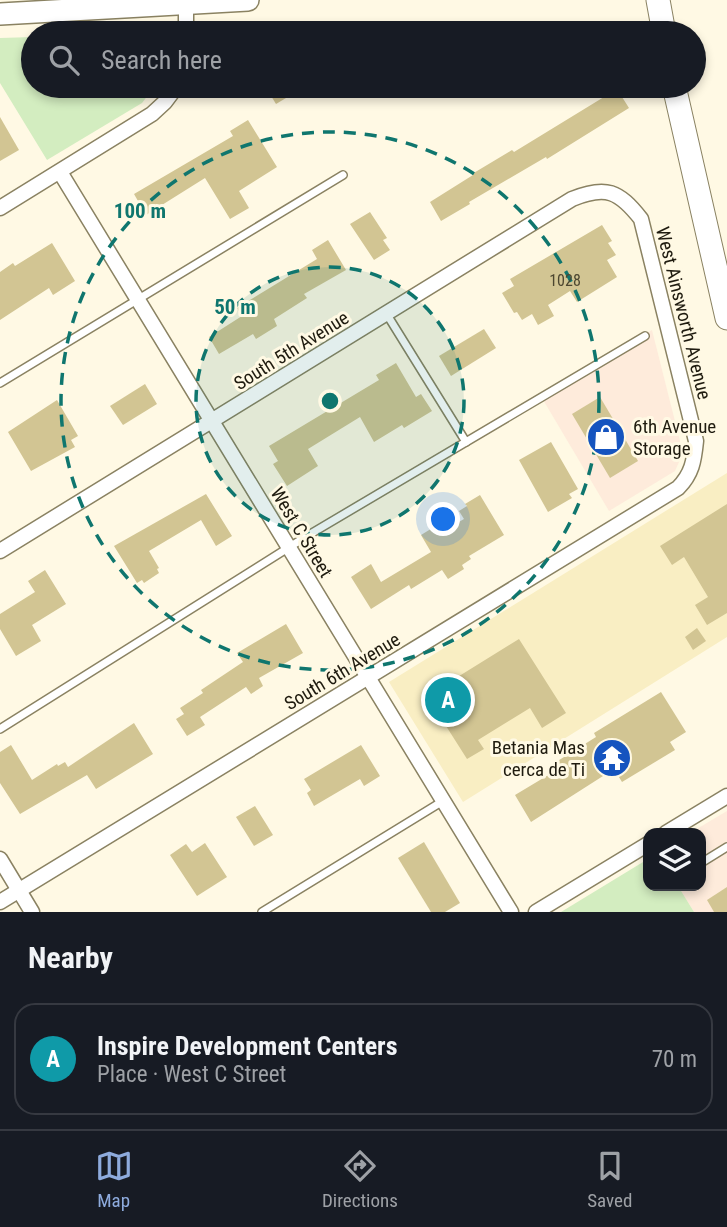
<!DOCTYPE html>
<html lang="en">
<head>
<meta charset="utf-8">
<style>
  :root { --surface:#171b24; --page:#242831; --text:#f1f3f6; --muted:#9ea1a6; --line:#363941; --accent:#8eabdd }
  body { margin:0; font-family:"Roboto Condensed",sans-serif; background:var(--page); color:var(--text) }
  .controls { position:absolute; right:21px; bottom:21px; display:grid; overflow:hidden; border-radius:14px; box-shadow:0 4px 10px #0003 }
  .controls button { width:63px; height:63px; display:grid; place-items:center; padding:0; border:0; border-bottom:2px solid var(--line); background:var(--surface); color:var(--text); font:35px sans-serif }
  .you { position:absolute; left:444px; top:520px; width:24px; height:24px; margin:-18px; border:5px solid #fff; border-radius:50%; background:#1a73e8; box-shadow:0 0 0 10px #1a73e833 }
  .badge { display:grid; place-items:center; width:46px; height:46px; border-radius:50%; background:var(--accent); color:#fff; font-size:23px; font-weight:700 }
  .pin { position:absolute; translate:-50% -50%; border:4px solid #fff; box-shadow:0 2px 7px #0006 }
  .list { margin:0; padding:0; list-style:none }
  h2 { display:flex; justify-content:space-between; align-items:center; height:91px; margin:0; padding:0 28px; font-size:30px }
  h2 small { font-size:23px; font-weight:400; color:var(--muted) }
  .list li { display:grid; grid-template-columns:46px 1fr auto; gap:21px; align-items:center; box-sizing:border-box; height:112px; margin:0 14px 14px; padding:0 14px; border:2px solid var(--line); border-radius:21px }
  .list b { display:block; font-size:26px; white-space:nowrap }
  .list p { margin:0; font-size:23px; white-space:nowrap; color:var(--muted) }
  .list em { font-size:23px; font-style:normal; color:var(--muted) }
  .icon { flex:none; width:38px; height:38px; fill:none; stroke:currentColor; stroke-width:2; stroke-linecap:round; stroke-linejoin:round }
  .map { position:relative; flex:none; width:727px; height:912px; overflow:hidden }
  .search { position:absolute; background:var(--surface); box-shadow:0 4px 10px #0003; left:21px; right:21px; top:21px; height:77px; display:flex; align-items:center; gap:18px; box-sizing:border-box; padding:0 24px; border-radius:38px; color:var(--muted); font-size:26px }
  .sheet { height:217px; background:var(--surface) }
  nav { display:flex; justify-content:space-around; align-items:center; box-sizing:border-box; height:98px; border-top:2px solid var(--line); background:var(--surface); font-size:19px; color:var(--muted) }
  nav a { display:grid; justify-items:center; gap:4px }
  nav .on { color:var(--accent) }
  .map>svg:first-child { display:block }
  .commercial { fill:#feebdb }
  .built { fill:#f9eec3 }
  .green { fill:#d3edc0 }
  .building { fill:#d2c593 }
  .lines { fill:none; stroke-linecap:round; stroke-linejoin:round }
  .lane-casing { stroke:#8a8262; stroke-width:10 }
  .street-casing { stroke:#8a8262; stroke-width:17 }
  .secondary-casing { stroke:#8a8262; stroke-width:24 }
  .primary-casing { stroke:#8a8262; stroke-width:25 }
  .lane { stroke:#fff; stroke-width:7 }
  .street { stroke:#fff; stroke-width:14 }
  .secondary { stroke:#fff; stroke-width:21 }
  .primary { stroke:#fff; stroke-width:23 }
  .ring { fill:none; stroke:#0f766e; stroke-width:3.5; stroke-dasharray:12 9 }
  .labels { text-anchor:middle; stroke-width:6; stroke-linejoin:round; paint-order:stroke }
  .number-label { font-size:16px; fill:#4c4630 }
  .street-label { font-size:19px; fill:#1f1b0f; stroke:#fff9e4 }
  .poi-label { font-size:19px; fill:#1f1b0f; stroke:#fff9e4; text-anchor:start }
  .centre { fill:#0f766e; stroke:#fff9e4; stroke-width:3.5 }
  .ring-label { font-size:21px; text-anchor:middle; font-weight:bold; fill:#0f766e; stroke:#fff9e4; stroke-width:6; stroke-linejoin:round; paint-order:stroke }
</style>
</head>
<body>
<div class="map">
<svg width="727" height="912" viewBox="0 0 727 912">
  <rect width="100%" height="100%" fill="#fff9e4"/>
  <!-- commercial -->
  <g class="commercial">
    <polygon points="652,330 683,453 675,471 609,511 542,398"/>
    <polygon points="727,811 727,912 694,912 678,886 701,886 701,833 690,833"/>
  </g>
  <!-- built -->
  <polygon class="built" points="727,473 727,637 463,802 389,682"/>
  <!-- green -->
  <g class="green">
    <polygon points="33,37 33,86 155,86 142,103 47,160 0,83 0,38"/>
    <polygon points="648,859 648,886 678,886 694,912 561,912"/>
  </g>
  <!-- building -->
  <g class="building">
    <polygon points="265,86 306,86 276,104"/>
    <polygon points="617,89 629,108 547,159 546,157 469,202 470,204 441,221 430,202 473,175 472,174 512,150 514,152"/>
    <polygon points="0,117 19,150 0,161"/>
    <polygon points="248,120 277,167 239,191 249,208 230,219 205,178 146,215 134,194 233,136 230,131"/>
    <polygon points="370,212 387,238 383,240 390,250 374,260 350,224"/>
    <polygon points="602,225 612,241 608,243 616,255 607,260 617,277 577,302 570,291 548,305 554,316 538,325 532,314 522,320 517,312 514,313 502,293 514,286 510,279"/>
    <polygon points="328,240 346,270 304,294 307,298 274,319 277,326 256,339 253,334 219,354 209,337 242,316 237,308 317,259 312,250"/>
    <polygon points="52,243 75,281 53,295 49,288 0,320 0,272 13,263 15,266"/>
    <polygon points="484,329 496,348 451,376 439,356"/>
    <polygon points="396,363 416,397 421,394 432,411 404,428 402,425 374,442 360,417 308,449 318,466 287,486 273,464 278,461 269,446 379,380 376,375"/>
    <polygon points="145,384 157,404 123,425 110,406"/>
    <polygon points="600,397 638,461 610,478 572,414"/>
    <polygon points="57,400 78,436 71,440 75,447 31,471 8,432"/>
    <polygon points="551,442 578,489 569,494 572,498 548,512 519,460"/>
    <polygon points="206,494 232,536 216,546 201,520 149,551 159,568 157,569 159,573 144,583 142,580 137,583 114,546"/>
    <polygon points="480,495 504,535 469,556 471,559 462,565 464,569 448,579 442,570 411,589 409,585 371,609 351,577 371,564 381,582 431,552 421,535 434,527 438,534 464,519 459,511 467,506 465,504"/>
    <polygon points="727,504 727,613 707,625 695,605 708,597 684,557 672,565 660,546"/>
    <polygon points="45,570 66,604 32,625 41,641 16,656 0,629 0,614 35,592 28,581"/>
    <polygon points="286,624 303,653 259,678 263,686 251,694 246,687 200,717 205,725 187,736 176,719 184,714 180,708 203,693 201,690 243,662 237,653"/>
    <polygon points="697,628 706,641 693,650 685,637"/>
    <polygon points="519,639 566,713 542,728 530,708 478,740 484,749 467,759 427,696"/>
    <polygon points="661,692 686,732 670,742 675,750 622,782 614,769 531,822 515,795 560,768 556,762 596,737 594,733"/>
    <polygon points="134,723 153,754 96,789 87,775 20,814 0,783 0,752 11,745 32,780 57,764 58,766 65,762 68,767"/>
    <polygon points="361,745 380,776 364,786 360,779 314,806 307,793 311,790 304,779"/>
    <polygon points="255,806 273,835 254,846 236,817"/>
    <polygon points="424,842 460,903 445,912 431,912 398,858"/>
    <polygon points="205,843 227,877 197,896 170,855 186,844 192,852"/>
    <polygon points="727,887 727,912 714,912 707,900"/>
  </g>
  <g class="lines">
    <defs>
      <g id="lane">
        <polyline points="386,313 466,442"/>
        <polyline points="0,383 343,175"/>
        <polyline points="0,729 307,536 645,336"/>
        <polyline points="701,863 727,847"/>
        <polyline points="262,912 443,801"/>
      </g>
      <g id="street">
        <polyline points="186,33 186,3"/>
        <polyline points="60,172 511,912"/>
        <polyline points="0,208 152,114 165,102 177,86"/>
        <path d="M0,551L572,199C606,185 619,191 641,219L696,441C694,461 692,474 678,488L0,902"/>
        <polyline points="666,833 727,796"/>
        <polyline points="0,859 32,912"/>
        <polyline points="536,912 648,844"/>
      </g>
      <polyline id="secondary" points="0,14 248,0"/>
      <g id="primary">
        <polyline points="658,0 664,33"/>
        <polyline points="674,86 727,318"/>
      </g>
    </defs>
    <!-- lane casing -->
    <use href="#lane" class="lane-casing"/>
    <!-- street casing -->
    <use href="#street" class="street-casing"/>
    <!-- secondary casing -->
    <use href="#secondary" class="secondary-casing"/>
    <!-- primary casing -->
    <use href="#primary" class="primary-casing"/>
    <!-- lane -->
    <use href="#lane" class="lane"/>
    <!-- street -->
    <use href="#street" class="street"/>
    <!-- secondary -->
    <use href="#secondary" class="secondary"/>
    <!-- primary -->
    <use href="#primary" class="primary"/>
  </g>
  <!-- distance rings -->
  <circle cx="330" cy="401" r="134" fill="#0f766e" fill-opacity=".12"/>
  <g class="ring">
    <circle cx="330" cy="401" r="134"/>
    <circle cx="330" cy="401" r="269"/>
  </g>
  <!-- icons -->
  <defs>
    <symbol id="shop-disc" viewBox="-11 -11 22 22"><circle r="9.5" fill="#1554bf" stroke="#fff9e4"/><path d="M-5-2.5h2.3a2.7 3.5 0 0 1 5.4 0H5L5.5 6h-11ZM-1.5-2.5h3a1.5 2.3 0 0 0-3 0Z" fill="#fff"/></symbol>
    <symbol id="temple-disc" viewBox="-11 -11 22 22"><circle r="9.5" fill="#1554bf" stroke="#fff9e4"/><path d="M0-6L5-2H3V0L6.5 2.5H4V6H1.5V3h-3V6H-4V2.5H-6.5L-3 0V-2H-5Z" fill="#fff"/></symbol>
  </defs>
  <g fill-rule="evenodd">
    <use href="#shop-disc" x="584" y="415" width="44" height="44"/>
    <use href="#temple-disc" x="590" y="736" width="44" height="44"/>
  </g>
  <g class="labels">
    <!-- number labels -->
    <g class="number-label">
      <text x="565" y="286">1028</text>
    </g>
    <!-- street labels -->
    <g class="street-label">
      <text transform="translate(684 313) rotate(76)" y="7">West Ainsworth Avenue</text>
      <text transform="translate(291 350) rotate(-32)" y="7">South 5th Avenue</text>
      <text transform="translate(302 532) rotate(59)" y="7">West C Street</text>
      <text transform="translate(342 671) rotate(-31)" y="7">South 6th Avenue</text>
    </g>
    <!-- poi labels -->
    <g class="poi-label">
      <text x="633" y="433">6th Avenue<tspan x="633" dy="22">Storage</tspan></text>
      <text x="585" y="754" text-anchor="end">Betania Mas<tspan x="585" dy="22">cerca de Ti</tspan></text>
    </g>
  </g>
  <circle cx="330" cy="401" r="10" class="centre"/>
  <g class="ring-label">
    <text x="140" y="218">100 m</text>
    <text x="235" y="314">50 m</text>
  </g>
</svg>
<div class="controls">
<button><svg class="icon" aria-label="layers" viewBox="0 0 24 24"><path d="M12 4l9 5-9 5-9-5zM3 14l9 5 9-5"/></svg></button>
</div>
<div class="you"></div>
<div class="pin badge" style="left:448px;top:700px;background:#0f9aa8">A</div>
<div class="search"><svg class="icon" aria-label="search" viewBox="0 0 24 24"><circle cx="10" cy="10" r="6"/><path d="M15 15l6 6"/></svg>Search here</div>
</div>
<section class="sheet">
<h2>Nearby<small></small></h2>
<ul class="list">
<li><span class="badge" style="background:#0f9aa8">A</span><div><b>Inspire Development Centers</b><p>Place · West C Street</p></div><em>70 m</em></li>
</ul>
</section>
<nav>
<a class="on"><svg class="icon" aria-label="map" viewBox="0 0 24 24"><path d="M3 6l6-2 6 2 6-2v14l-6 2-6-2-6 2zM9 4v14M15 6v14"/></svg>Map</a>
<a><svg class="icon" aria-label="directions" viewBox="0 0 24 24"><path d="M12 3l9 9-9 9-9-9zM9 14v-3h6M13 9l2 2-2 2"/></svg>Directions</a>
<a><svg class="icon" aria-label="saved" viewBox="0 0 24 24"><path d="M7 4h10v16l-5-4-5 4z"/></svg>Saved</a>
</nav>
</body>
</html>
